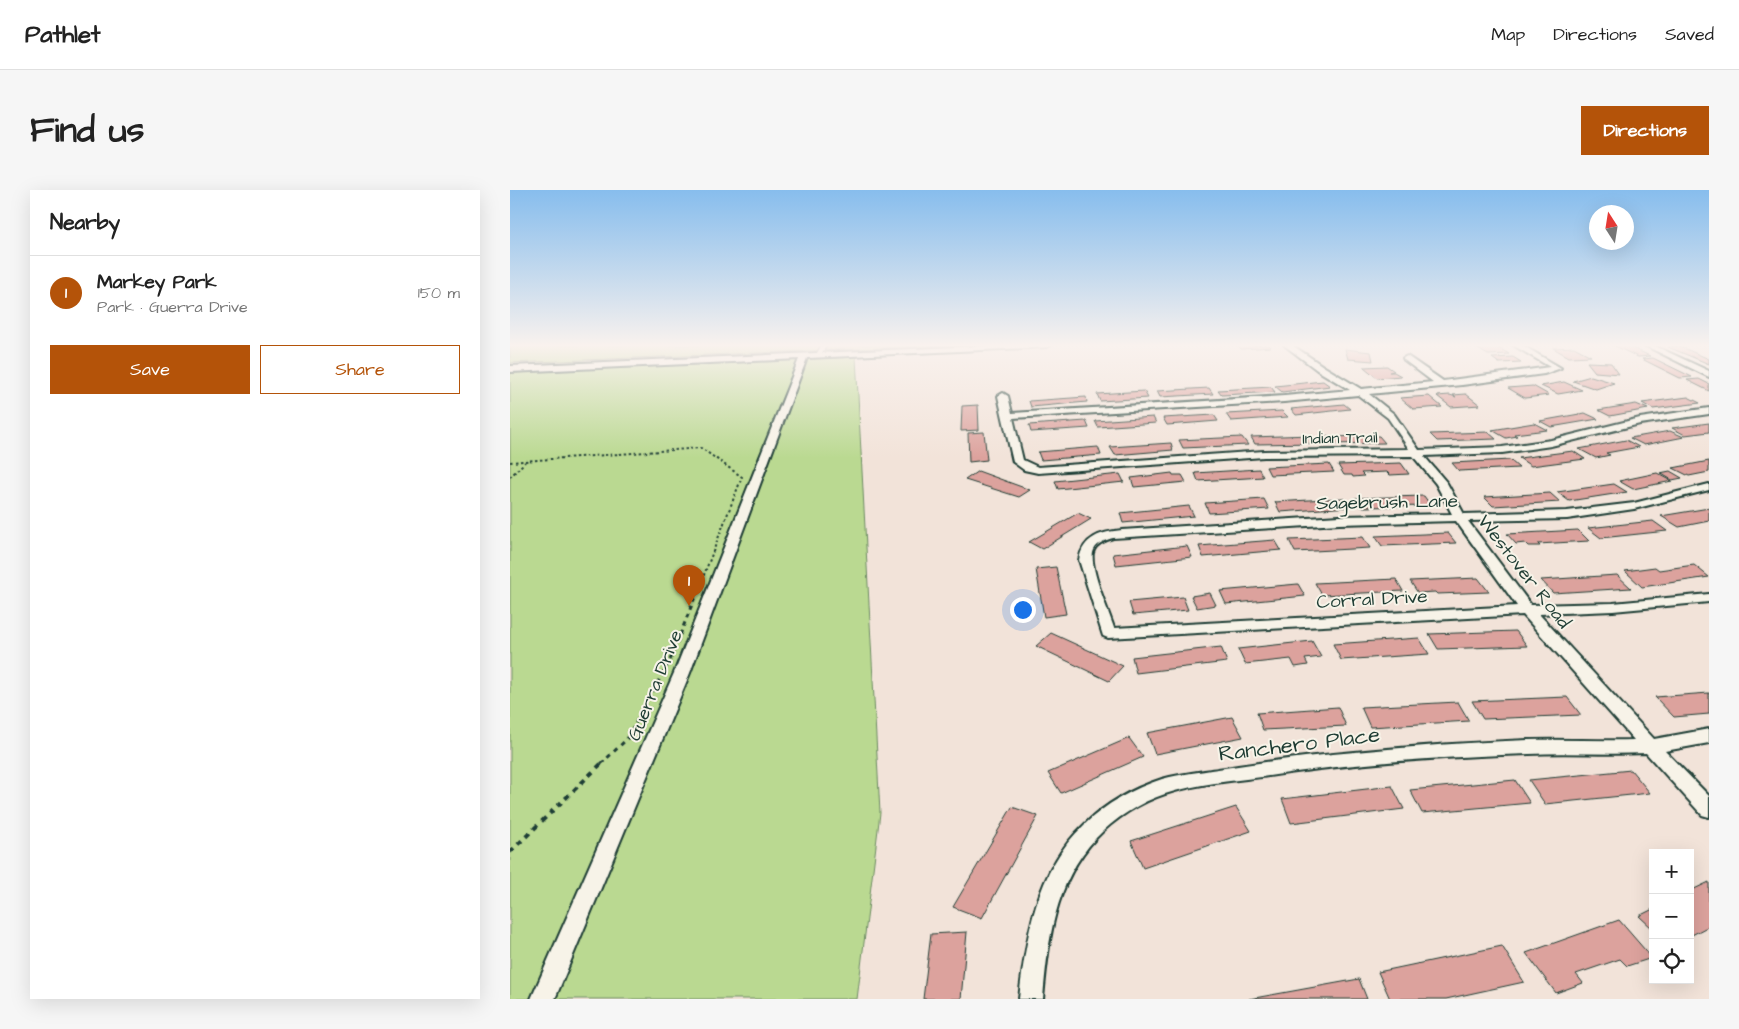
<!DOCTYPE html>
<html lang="en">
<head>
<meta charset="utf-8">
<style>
  :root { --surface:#fff; --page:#f6f6f6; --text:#222; --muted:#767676; --line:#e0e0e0; --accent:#b45309 }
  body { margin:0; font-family:"Architects Daughter",sans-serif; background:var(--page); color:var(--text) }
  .controls { position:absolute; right:15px; bottom:15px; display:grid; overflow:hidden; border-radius:0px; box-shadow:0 5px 20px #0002 }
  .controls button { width:45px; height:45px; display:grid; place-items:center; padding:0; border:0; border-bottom:1px solid var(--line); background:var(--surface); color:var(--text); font:25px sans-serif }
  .compass { position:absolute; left:1079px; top:15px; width:45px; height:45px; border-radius:50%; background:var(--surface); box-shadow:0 5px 20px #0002; rotate:348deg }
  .you { position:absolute; left:512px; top:419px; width:18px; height:18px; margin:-12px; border:4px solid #fff; border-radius:50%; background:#1a73e8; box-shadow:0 0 0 8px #1a73e833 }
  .badge { display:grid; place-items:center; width:32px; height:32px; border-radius:50%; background:var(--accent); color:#fff; font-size:16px; font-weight:700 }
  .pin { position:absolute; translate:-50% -41px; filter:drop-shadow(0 1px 2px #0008) }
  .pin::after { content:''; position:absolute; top:26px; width:18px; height:15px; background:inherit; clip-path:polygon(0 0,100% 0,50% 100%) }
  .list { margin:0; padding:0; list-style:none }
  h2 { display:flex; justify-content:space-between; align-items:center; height:65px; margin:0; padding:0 20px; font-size:21px }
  h2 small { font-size:16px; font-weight:400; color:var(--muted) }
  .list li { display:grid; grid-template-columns:32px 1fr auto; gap:15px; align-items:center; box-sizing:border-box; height:75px; padding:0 20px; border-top:1px solid var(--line) }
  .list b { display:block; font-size:19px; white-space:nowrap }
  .list p { margin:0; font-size:16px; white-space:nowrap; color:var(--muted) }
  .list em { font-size:16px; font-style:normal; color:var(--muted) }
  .actions { display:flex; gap:10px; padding:15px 20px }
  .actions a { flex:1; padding:11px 0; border:1px solid var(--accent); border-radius:0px; text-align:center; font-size:18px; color:var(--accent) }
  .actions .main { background:var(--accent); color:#fff }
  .icon { flex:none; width:28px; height:28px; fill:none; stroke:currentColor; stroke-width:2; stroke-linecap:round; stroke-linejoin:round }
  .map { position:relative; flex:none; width:1199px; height:809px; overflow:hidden; border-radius:0px }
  header { display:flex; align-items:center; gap:30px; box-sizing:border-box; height:70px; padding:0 25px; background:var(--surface); border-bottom:1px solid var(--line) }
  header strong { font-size:24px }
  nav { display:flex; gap:28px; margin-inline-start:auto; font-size:18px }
  .intro { display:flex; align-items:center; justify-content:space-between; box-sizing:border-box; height:120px; padding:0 30px }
  h1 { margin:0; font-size:35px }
  .button { padding:12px 22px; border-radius:0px; background:var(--accent); color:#fff; font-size:18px; font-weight:700 }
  main { display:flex; gap:30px; padding:0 30px }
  aside { flex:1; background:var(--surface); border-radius:0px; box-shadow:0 5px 20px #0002 }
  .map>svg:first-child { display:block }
  .green { fill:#bad991; stroke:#6c8b62 }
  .building { fill:#dca29d; stroke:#1f3d34 }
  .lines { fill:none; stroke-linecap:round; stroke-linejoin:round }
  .lane-casing { stroke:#1f3d34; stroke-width:7 }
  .street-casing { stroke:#1f3d34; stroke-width:4 }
  .path-far2 { stroke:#1f3d34; stroke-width:2; stroke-dasharray:2.5 2.5; stroke-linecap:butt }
  .path-far1 { stroke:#1f3d34; stroke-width:3; stroke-dasharray:4.5 4.5; stroke-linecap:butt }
  .path { stroke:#1f3d34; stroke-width:4; stroke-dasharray:5.5 5.5; stroke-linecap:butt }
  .lane { stroke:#f7f3e8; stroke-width:4.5 }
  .street { fill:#f7f3e8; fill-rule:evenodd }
  .labels { text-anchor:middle; stroke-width:4; stroke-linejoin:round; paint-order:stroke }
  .far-street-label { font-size:16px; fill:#1f3d34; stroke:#f7f3e8 }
  .street-label { font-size:19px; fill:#1f3d34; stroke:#f7f3e8 }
  .near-street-label { font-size:22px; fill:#1f3d34; stroke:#f7f3e8 }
</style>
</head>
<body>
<header>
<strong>Pathlet</strong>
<nav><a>Map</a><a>Directions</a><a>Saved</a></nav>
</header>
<div class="intro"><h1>Find us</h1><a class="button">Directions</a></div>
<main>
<aside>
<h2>Nearby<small></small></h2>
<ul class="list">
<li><span class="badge">1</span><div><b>Markey Park</b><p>Park · Guerra Drive</p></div><em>150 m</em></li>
</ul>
<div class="actions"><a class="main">Save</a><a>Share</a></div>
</aside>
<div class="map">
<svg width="1199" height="809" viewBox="0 0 1199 809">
  <rect width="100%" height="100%" fill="#f2e3d9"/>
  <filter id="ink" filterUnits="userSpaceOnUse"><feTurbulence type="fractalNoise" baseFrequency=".02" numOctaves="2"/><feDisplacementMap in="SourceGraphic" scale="10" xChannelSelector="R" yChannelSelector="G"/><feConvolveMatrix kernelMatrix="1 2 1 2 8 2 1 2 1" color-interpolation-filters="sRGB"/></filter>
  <g filter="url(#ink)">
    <!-- green -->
    <g class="green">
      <polygon points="0,155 442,155 0,173"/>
      <polygon points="346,167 370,623 347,809 0,809 0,183"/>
    </g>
    <!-- building -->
    <g class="building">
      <polygon points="727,155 759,155 761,157 731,159"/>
      <polygon points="984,155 999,164 978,165 963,156"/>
      <polygon points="1103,155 1116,155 1140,166 1128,167"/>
      <polygon points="1169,156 1199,169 1199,174 1158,157"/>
      <polygon points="1064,157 1081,166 1059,167 1043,158"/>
      <polygon points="835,159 861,162 863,171 838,169"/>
      <polygon points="1003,167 1011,172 989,173 982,168"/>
      <polygon points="1143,168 1182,187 1170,188 1132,169"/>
      <polygon points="1077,172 1101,173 1109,184 1085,182"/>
      <polygon points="877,176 884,181 879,182 884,182 891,186 867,188 854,177"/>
      <polygon points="1081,186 1104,193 1086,199 1063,191"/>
      <polygon points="1189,189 1199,194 1199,201 1177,190"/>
      <polygon points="813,191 820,196 772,202 765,196"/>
      <polygon points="1054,192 1072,200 1048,204 1031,196"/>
      <polygon points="1023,196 1039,205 1015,208 998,198"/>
      <polygon points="761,197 765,202 712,205 708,200"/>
      <polygon points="699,198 703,204 650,207 647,201"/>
      <polygon points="634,201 638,208 590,211 587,204"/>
      <polygon points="956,204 970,215 941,217 927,206 940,205 946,207 943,205"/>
      <polygon points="919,206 932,217 903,219 890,208"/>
      <polygon points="576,207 577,212 521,217 519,211"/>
      <polygon points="1178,207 1190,213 1143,219 1132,213"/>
      <polygon points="834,214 840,219 786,225 781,219"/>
      <polygon points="1126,214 1138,219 1100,226 1088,220"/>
      <polygon points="468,215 469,240 451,241 452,216"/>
      <polygon points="772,221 778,227 721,231 716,224"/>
      <polygon points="1075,223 1088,229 1041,237 1030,231"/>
      <polygon points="704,225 708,231 657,235 653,228"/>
      <polygon points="643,227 646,233 588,237 585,231"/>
      <polygon points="576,231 579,238 521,242 519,235"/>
      <polygon points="1024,233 1037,240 1004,244 1007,246 996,248 982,240"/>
      <polygon points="1199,233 1199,242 1175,245 1162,238"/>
      <polygon points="1160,241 1174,247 1134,255 1120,248"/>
      <polygon points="474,242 477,270 459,272 458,243"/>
      <polygon points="978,242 986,249 927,251 920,244"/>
      <polygon points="802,245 807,253 745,254 741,247"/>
      <polygon points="869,246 875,253 815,254 809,247"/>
      <polygon points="732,247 738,255 673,258 669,250"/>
      <polygon points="1116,250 1129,257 1096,263 1100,265 1086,268 1069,259"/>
      <polygon points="661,253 663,260 605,265 600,257"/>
      <polygon points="588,257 591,265 531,270 528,262"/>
      <polygon points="1063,261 1075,269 1021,276 1009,268"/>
      <polygon points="1000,270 1009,278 949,281 942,273"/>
      <polygon points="1199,271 1199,282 1179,286 1163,278"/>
      <polygon points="891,273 899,284 880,285 877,282 851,283 854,286 843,287 842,285 834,285 828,275"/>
      <polygon points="819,274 824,282 760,285 756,277"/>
      <polygon points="749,279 753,287 688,291 685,283"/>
      <polygon points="468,281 520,300 509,307 455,290"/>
      <polygon points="1160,281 1172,288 1162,290 1150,283"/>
      <polygon points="662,283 663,285 672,285 676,292 624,297 621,288"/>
      <polygon points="1147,283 1162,291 1123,299 1109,291"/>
      <polygon points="610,284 614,292 548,299 545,291"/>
      <polygon points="1104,294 1117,302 1059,311 1047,302"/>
      <polygon points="1040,303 1050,312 983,316 974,307"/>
      <polygon points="914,306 921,316 851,317 845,308"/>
      <polygon points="833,308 839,317 770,322 765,312"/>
      <polygon points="754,309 759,319 699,323 695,313"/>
      <polygon points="679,316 684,326 613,333 610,323"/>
      <polygon points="1199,318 1199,331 1169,337 1151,326"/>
      <polygon points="568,323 581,329 532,359 519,352"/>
      <polygon points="1143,331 1157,341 1091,348 1078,338"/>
      <polygon points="1068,340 1079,351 1028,354 1030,356 1018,356 1015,353 1006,354 997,344"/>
      <polygon points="938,343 946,353 872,356 865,346"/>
      <polygon points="853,347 860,358 785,362 779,350"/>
      <polygon points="765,350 771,360 693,367 689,356"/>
      <polygon points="677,356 682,367 606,375 603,364"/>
      <polygon points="1184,375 1199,387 1132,397 1115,381 1145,377 1149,380"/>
      <polygon points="546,377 556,424 534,427 526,379"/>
      <polygon points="1107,385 1121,398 1043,403 1031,390"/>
      <polygon points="968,388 979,402 927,404 925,402 908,403 900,391"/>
      <polygon points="886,389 893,401 812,405 805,393"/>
      <polygon points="788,394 795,406 716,414 710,401"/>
      <polygon points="700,403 706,415 687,418 681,406"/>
      <polygon points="673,407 678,420 623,425 619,412"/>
      <polygon points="1006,441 1017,456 928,459 919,444"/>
      <polygon points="541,443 613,476 599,491 526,456"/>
      <polygon points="909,448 919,464 831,470 823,454"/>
      <polygon points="802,451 811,467 795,469 798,475 785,477 781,469 735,474 728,459"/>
      <polygon points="711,457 717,472 626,483 622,467"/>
      <polygon points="1199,503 1199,524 1164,527 1145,507"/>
      <polygon points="1057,507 1071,525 973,529 962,511"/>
      <polygon points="948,512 959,531 860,537 851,517"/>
      <polygon points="828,517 836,536 753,540 747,523"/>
      <polygon points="722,527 733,547 645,564 637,543"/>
      <polygon points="619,548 633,567 551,603 538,583"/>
      <polygon points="1121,580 1140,603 1035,614 1019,590"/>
      <polygon points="1005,590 1020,613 912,623 900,600"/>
      <polygon points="882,596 894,619 781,633 772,609"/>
      <polygon points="502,617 528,626 472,728 443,717"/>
      <polygon points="726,617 741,641 633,678 621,651"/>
      <polygon points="1199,692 1199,736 1180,746 1180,701"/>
      <polygon points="1143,719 1143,739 1129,726"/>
      <polygon points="1109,730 1142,768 1117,776 1110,769 1066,784 1073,793 1046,803 1016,763"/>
      <polygon points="457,742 451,809 413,809 421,744"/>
      <polygon points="992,756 1014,792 936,809 880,809 868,782"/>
      <polygon points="849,789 857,809 739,809"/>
    </g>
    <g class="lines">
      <defs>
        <polyline id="lane" points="309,164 314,155"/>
        <g id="street">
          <polygon points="495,155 541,155 537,157 297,168 180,483 45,809 21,809 164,483 289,169 0,182 0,176"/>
          <path d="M774,155H782L813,176L851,199L923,192L894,170L893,168L897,166L933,191L1040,177L1003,155H1012L1051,178L1034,184L952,195L859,204L884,224L909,260L992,257L1041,250L1130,228L1199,218V224L1130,234L1041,256L992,263L914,266L937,293L954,324L1057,321L1124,313L1199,294V300L1124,319L1057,329L958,331L1021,415L1103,413L1199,404V412L1103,421L1029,424L1144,549L1199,539V553L1155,561L1199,606V627L1192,625L1136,563C1097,565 1058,562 1019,564C930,567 840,573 752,587C721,591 686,594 655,604C630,612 604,629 586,648C544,693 538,751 533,809H509C516,747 526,680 574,635C595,614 624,598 652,589C670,584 689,582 708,579C737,575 766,570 795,567C869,559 943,553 1018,550C1053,549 1089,551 1124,550L1013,425L598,448L593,446L569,370C573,347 591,342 612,340L829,326L942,324L926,294L903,266L754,267L528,283L514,280L503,272L488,206L493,203L498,206L502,223L774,206L840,200L807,180ZM848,205L878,228L899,259L754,261L528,277L513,270L503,228L774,212ZM946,331L1007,416L604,438C599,422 577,373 584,360C587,353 596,350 603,348L829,334Z"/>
          <polygon points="1134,155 1143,155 1199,181 1199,187"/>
        </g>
      </defs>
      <!-- lane casing -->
      <use href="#lane" class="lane-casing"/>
      <!-- street casing -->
      <use href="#street" class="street-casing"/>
      <!-- path-far2 -->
      <g class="path-far2">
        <polyline points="0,272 191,258 232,287 190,395"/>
        <polyline points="0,287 15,272"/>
      </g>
      <!-- path-far1 -->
      <polyline class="path-far1" points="91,574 117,549 161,468 190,394"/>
      <!-- path -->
      <polyline class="path" points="0,662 92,573"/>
      <!-- lane -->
      <use href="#lane" class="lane"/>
      <!-- street -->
      <use href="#street" class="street"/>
    </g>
  </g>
  <!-- sky -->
  <linearGradient id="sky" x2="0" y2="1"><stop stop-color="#87bded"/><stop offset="0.58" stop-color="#f9f2ee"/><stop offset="1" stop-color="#f9f2ee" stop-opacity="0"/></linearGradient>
  <rect width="1199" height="268" fill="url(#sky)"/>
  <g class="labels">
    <!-- far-street labels -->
    <g class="far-street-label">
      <text transform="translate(830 247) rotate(-1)" y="6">Indian Trail</text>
    </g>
    <!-- street labels -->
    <g class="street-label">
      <text transform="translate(877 311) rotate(-1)" y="7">Sagebrush Lane</text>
      <text transform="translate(1015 381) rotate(52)" y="7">Westover Road</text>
      <text transform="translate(862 408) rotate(-3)" y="7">Corral Drive</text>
      <text transform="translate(144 495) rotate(-68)" y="7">Guerra Drive</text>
    </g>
    <!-- near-street labels -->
    <g class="near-street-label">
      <text transform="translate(789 553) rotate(-7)" y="8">Ranchero Place</text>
    </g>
  </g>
</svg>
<div class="controls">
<button>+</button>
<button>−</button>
<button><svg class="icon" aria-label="locate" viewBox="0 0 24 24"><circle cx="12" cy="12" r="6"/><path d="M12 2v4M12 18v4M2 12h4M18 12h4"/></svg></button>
</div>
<svg class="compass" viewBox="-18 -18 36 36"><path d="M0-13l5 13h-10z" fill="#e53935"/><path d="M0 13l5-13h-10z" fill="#767676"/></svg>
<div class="you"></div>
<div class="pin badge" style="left:179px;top:416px">1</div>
</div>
</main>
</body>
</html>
